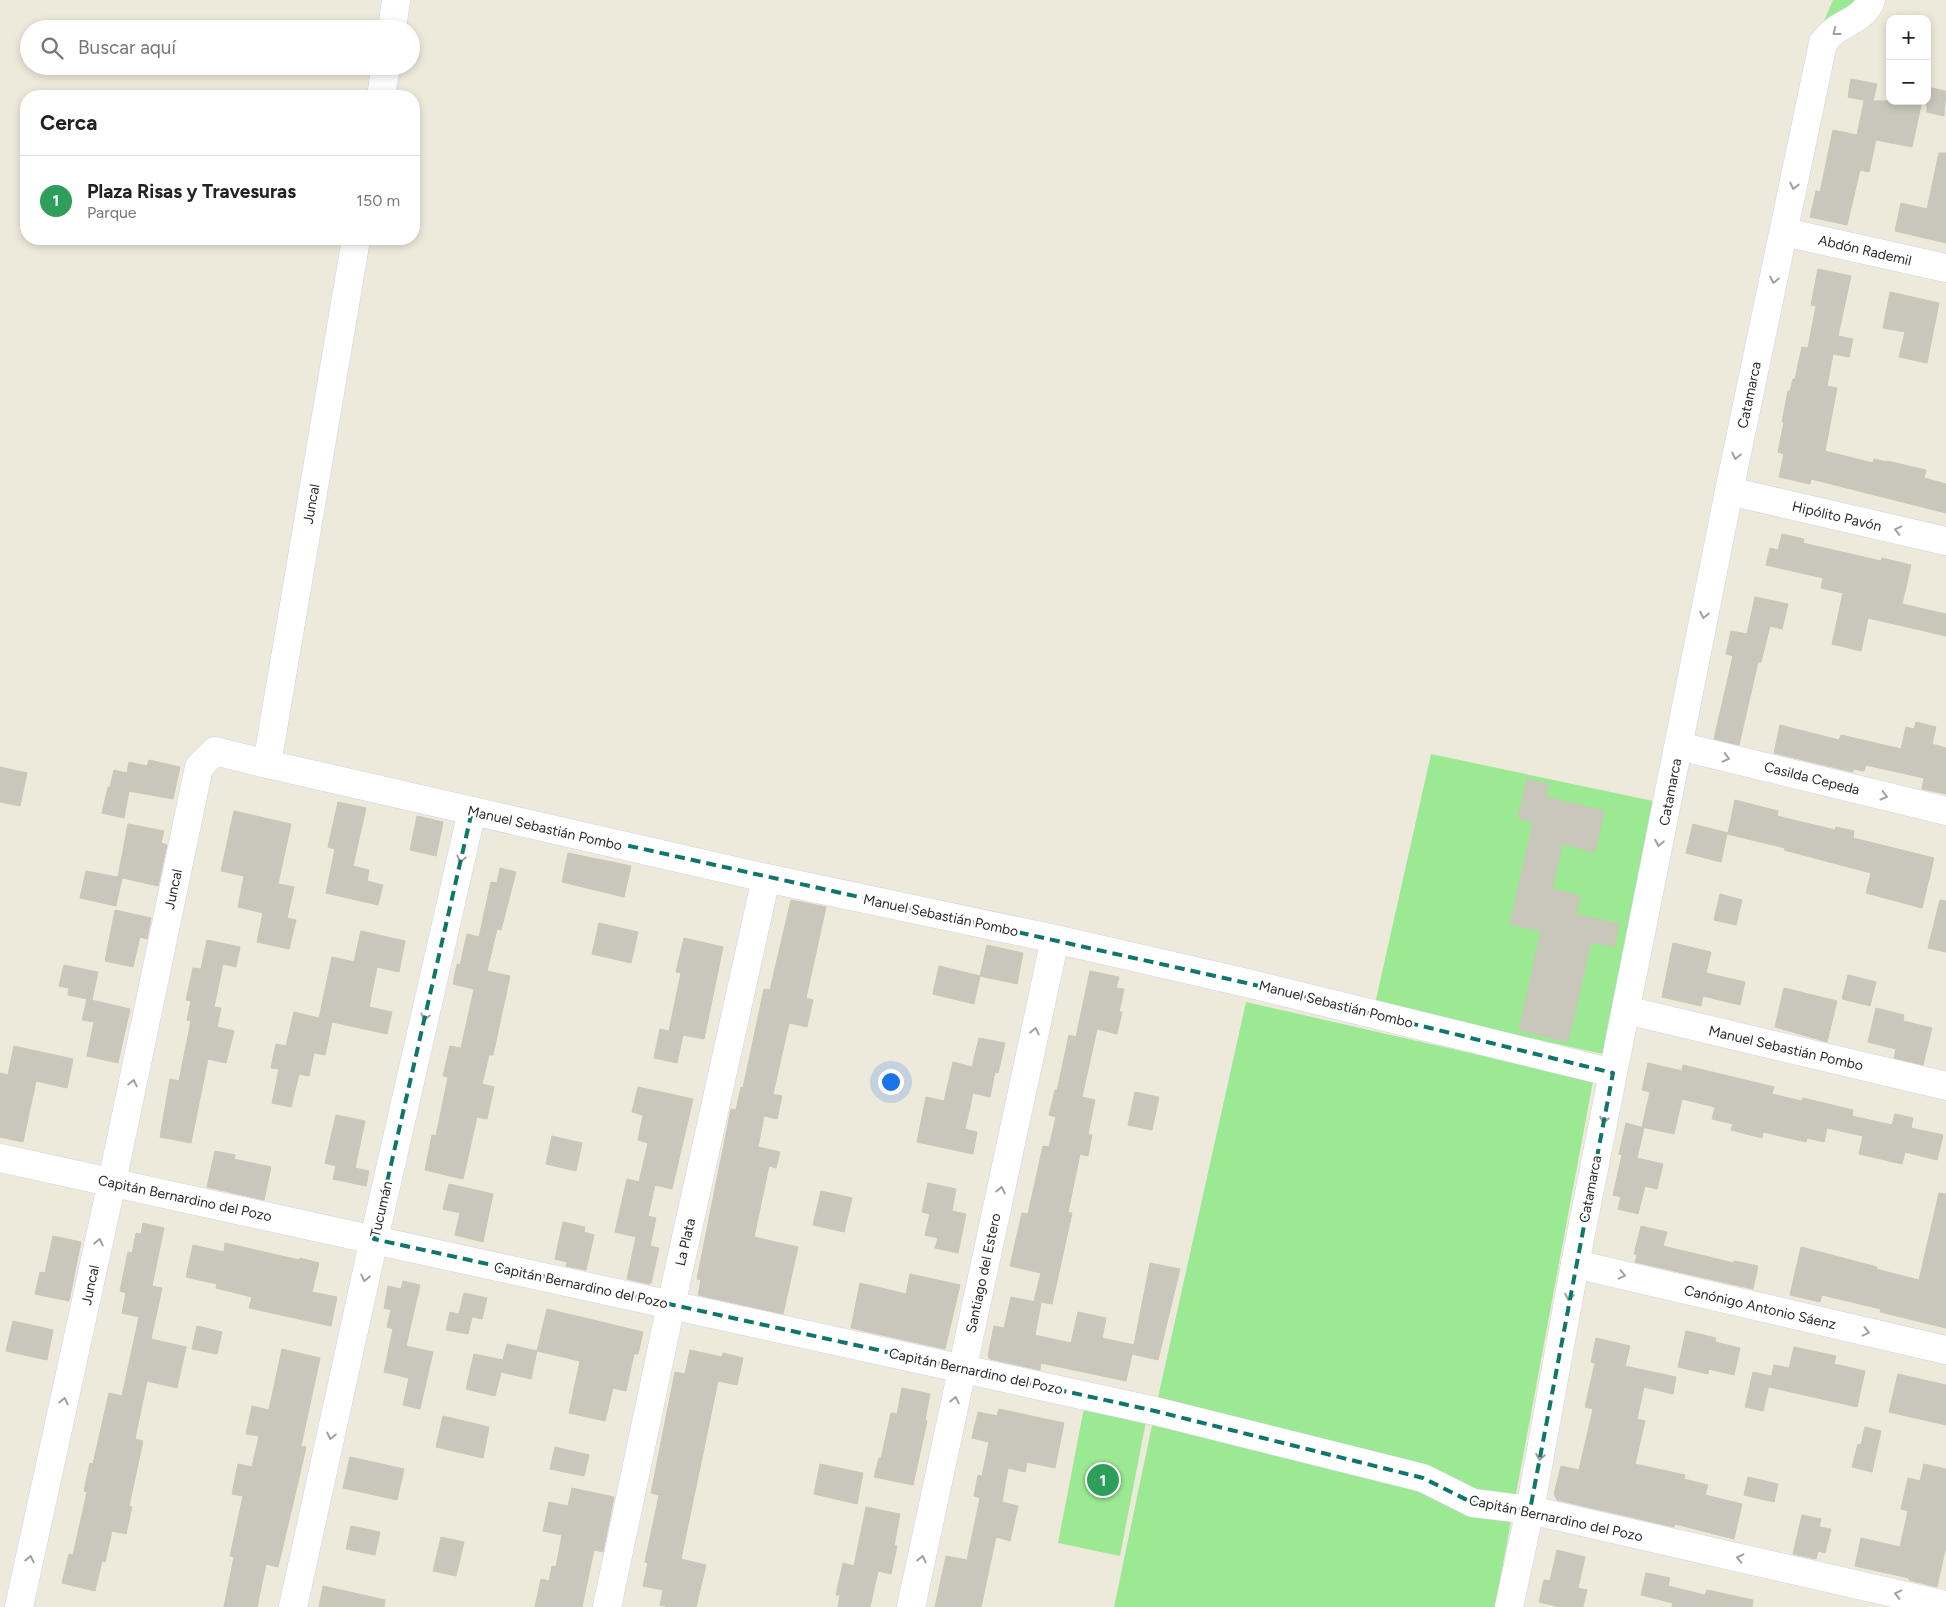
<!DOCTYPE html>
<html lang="es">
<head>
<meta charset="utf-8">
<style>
  :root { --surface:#fff; --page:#f6f6f6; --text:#222; --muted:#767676; --line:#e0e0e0; --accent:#2563eb }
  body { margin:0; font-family:Figtree,sans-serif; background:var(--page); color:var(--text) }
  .controls { position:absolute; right:15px; top:15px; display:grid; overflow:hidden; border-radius:10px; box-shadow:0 2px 8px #0003 }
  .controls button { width:45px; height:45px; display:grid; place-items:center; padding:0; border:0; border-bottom:1px solid var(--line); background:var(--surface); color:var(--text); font:25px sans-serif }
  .you { position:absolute; left:890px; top:1081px; width:18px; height:18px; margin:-12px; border:4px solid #fff; border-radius:50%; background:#1a73e8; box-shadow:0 0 0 8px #1a73e833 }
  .badge { display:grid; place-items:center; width:32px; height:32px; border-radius:50%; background:var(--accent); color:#fff; font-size:16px; font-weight:700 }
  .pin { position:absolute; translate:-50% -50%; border:2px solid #fff; box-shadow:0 1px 5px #0006 }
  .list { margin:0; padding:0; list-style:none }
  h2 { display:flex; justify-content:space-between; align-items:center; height:65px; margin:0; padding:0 20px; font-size:21px }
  h2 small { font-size:16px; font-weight:400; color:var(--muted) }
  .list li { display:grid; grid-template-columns:32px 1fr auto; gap:15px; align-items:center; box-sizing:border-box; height:90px; padding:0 20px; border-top:1px solid var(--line) }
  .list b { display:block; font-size:19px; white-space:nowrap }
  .list p { margin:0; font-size:16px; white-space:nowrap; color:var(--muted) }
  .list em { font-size:16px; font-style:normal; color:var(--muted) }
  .icon { flex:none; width:28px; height:28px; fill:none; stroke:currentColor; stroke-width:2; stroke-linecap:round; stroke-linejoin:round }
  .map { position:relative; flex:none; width:1946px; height:1607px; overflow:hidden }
  .search { position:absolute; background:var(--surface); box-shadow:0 2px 8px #0003; left:20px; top:20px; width:400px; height:55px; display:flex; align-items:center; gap:12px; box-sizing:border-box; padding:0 18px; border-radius:28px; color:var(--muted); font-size:19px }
  .panel { position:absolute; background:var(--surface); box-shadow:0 2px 8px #0003; left:20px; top:90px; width:400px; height:155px; border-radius:20px }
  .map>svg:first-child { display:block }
  .green { fill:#9ce993 }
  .building { fill:#c9c7bb; stroke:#cac7b5 }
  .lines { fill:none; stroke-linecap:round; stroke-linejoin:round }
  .minor-casing { stroke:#d2d1e5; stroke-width:29 }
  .minor { stroke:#fff; stroke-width:28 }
  .oneway { stroke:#a0a0a0 }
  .marked { fill:none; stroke:#0f766e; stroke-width:4; stroke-dasharray:10 6; stroke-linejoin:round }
  .labels { text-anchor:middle; stroke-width:5; stroke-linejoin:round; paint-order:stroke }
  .street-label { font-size:14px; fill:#2b2b2b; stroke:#fff }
</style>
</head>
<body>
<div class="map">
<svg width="1946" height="1607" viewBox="0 0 1946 1607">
  <rect width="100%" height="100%" fill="#eeeadb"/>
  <!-- green -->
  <g class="green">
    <polygon points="1833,0 1860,0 1821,28"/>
    <polygon points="1431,754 1653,801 1603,1054 1375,1004"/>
    <polygon points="1246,1002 1593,1081 1495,1607 1114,1607 1155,1411"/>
    <polygon points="1085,1403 1147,1416 1120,1556 1058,1543"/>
  </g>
  <!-- building -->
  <g class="building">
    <polygon points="1851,79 1877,84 1873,101 1922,101 1912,147 1876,140 1869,172 1860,170 1847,225 1810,217 1816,191 1820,192 1833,130 1857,135 1864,101 1868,101 1848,97"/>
    <polygon points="1927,87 1946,91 1944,116 1927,112"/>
    <polygon points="1939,153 1946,153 1946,243 1895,231 1901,203 1927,209"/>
    <polygon points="1818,269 1851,276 1838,336 1853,339 1849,357 1833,354 1827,386 1837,388 1825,451 1873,463 1874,459 1887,462 1887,461 1926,470 1924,478 1946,484 1946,513 1811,479 1810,484 1779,477 1784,454 1778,452 1784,422 1782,422 1788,391 1790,391 1793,379 1795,379 1802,347 1808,348 1816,306 1811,305"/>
    <polygon points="1890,292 1939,303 1927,363 1899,357 1905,332 1883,328"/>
    <polygon points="1782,534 1804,539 1803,543 1881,561 1882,558 1911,565 1902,604 1946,614 1946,636 1868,618 1861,651 1832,644 1843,593 1821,588 1823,578 1766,565 1770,548 1778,550"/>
    <polygon points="1755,597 1788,604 1782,629 1770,626 1761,662 1758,662 1739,745 1714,739 1733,656 1726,654 1731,631 1747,634"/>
    <polygon points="1916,722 1936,727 1932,744 1946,748 1946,794 1922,789 1924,778 1866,765 1864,771 1853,769 1853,772 1774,753 1780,725 1839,740 1841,735 1901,749 1906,727 1914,729"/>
    <polygon points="149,760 180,767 173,799 129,791 124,818 102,813 108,787 110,787 114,770 127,773 129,762 147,766"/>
    <polygon points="0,767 27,773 20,806 0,802"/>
    <polygon points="1527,779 1549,784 1546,797 1604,811 1595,852 1562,844 1552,889 1580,896 1576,914 1619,924 1614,947 1591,942 1568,1042 1519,1030 1541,931 1510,924 1533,822 1518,818"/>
    <polygon points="1735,800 1778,811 1777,816 1835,830 1836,827 1854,831 1853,838 1934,858 1922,908 1866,893 1871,873 1784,850 1785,848 1727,834 1721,862 1686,853 1693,824 1728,833"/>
    <polygon points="338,802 366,808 353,866 369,870 367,881 383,885 378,905 326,893 335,849 328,847"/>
    <polygon points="234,811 291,824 278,884 294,887 287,918 296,920 289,949 257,942 263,913 238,907 244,876 221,871"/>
    <polygon points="417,816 443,822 436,856 410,850"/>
    <polygon points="128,824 164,831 161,843 167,845 158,886 118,877"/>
    <polygon points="568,853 631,866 624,897 562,882"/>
    <polygon points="500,868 516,872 501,930 497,929 487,971 510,976 493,1055 489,1055 482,1084 494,1087 487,1119 477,1117 463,1179 425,1170 432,1135 436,1136 448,1077 443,1076 450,1046 461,1048 474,989 453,984 457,964 460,965 467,934 479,937 491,882 497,883"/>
    <polygon points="86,871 122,878 116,906 80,898"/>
    <polygon points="1720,894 1742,900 1736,925 1714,920"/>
    <polygon points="791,900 826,907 806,998 813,1000 807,1027 789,1023 773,1094 782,1096 777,1119 764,1116 758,1147 780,1152 776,1168 769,1166 754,1237 798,1247 783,1314 698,1295 701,1280 697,1279 731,1109 736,1110 741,1087 743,1088 764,989 770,990"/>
    <polygon points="1940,900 1946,901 1946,952 1928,948"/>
    <polygon points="115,910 151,918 147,939 140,937 133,967 105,961"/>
    <polygon points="599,923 638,932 631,963 592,954"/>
    <polygon points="361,931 405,941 399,972 377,967 369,1007 392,1012 387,1034 332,1022 325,1055 314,1053 309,1076 299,1074 291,1107 272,1103 279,1069 271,1068 276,1044 286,1046 294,1012 319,1018 332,957 354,962"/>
    <polygon points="684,938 723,947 704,1039 683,1035 677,1063 654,1058 660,1029 669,1031 681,973 676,972"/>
    <polygon points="207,940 240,947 236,967 223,964 214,1007 221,1008 217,1027 234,1031 226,1063 208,1059 191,1143 160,1137 170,1079 179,1081 191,1021 187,1020 191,1001 186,1000 193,968 201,969"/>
    <polygon points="1673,943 1711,952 1706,973 1745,982 1740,1005 1703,996 1701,1006 1662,997"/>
    <polygon points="987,945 1023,953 1017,984 980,976"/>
    <polygon points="64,965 98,972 92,1000 68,995 69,988 59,986"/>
    <polygon points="939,966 980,976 974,1004 933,994"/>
    <polygon points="1090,971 1119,977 1116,988 1124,989 1119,1012 1122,1012 1117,1034 1097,1029 1082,1097 1095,1100 1088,1134 1092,1135 1088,1156 1080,1154 1068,1212 1072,1213 1052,1304 1034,1301 1041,1273 1010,1266 1022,1213 1028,1214 1043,1146 1049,1147 1056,1117 1049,1115 1055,1090 1057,1091 1069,1035 1076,1037"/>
    <polygon points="1848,975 1876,982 1870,1006 1842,999"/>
    <polygon points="1784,988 1837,1001 1827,1042 1775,1027"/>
    <polygon points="87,999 130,1009 118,1063 87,1056 94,1022 82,1020"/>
    <polygon points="1876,1008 1904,1015 1903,1021 1932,1028 1923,1065 1894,1058 1896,1049 1868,1042"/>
    <polygon points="979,1038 1005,1043 998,1073 995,1072 990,1097 973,1093 965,1129 977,1132 973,1154 917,1142 926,1097 944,1101 953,1062 972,1067"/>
    <polygon points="14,1046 73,1059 67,1088 36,1081 23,1142 0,1137 0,1073 8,1075"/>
    <polygon points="1648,1063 1682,1071 1683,1065 1774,1087 1772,1094 1802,1101 1803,1098 1853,1110 1852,1116 1892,1125 1895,1114 1913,1118 1911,1128 1943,1135 1937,1160 1905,1152 1902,1164 1859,1154 1863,1136 1827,1128 1824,1142 1807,1138 1806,1142 1763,1132 1762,1138 1731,1130 1733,1124 1712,1119 1715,1107 1682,1099 1674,1134 1642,1127 1650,1092 1642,1090"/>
    <polygon points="638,1087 693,1099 672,1189 655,1185 648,1216 656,1218 650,1246 659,1248 651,1283 649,1284 627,1279 636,1237 615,1232 627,1179 639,1182 648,1143 638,1140 643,1115 632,1112"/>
    <polygon points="1135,1092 1159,1097 1152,1130 1128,1125"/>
    <polygon points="336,1115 365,1121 355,1168 369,1171 366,1186 333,1179 336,1166 325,1163"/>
    <polygon points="1626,1123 1644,1128 1637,1158 1663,1164 1657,1189 1645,1186 1638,1214 1618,1209 1621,1197 1613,1195 1622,1155 1619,1154"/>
    <polygon points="552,1136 582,1143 576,1171 546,1164"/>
    <polygon points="215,1151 235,1155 234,1159 271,1167 264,1200 207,1187"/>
    <polygon points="928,1183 956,1189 952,1211 966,1214 958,1253 935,1248 938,1238 925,1235 930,1214 922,1212"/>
    <polygon points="449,1184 493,1194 483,1242 455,1235 460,1213 443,1209"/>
    <polygon points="821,1191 852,1198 844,1232 813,1225"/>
    <polygon points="1939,1193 1946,1194 1946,1328 1880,1312 1881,1309 1822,1295 1820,1302 1790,1295 1801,1247 1877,1267 1876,1269 1919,1280"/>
    <polygon points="563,1222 585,1227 584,1232 594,1235 586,1270 566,1266 567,1262 555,1259"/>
    <polygon points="143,1223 164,1228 152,1286 162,1288 151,1339 186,1347 177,1388 147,1381 135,1439 143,1441 129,1506 132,1507 126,1534 112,1531 105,1562 102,1561 95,1591 62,1583 69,1554 73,1555 87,1492 84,1491 90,1463 93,1464 109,1393 122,1396 139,1317 122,1313 126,1293 120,1291 128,1252 132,1253 136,1233 141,1234"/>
    <polygon points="1641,1226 1667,1232 1663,1246 1734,1263 1734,1261 1758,1266 1753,1289 1635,1262 1637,1255 1634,1254"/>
    <polygon points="53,1236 81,1242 69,1301 35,1294 40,1272 45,1273"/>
    <polygon points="225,1243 299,1260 300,1258 319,1263 312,1292 337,1297 331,1326 249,1308 252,1297 216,1288 217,1284 186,1277 193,1245 224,1252"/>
    <polygon points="1150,1263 1180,1269 1158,1360 1132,1354 1126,1381 1041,1363 1040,1370 990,1359 988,1356 994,1326 1004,1328 1011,1297 1041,1303 1035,1335 1071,1343 1078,1312 1106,1318 1102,1338 1134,1345"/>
    <polygon points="910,1274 960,1285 945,1349 851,1328 860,1283 906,1294"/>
    <polygon points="403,1281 420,1285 406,1346 433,1352 420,1409 403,1405 409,1378 384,1372 393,1329 387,1327 391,1310 384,1308 388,1286 401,1289"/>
    <polygon points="464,1293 487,1298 482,1319 459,1314"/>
    <polygon points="547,1309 643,1332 638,1354 634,1354 626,1391 613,1388 605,1421 569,1413 580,1361 537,1351 531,1379 501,1372 502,1369 495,1396 466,1389 474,1354 503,1360 507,1344 537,1351"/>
    <polygon points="450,1312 472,1317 468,1334 446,1330"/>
    <polygon points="13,1321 53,1330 47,1360 6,1351"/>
    <polygon points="197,1326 222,1332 217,1354 192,1349"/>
    <polygon points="1686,1331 1716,1338 1715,1342 1740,1348 1734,1375 1709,1369 1708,1374 1678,1367"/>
    <polygon points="1596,1338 1630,1346 1625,1366 1676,1377 1673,1394 1644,1387 1637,1419 1645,1421 1635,1464 1685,1475 1684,1479 1708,1485 1705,1495 1742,1504 1734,1539 1675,1524 1674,1527 1557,1500 1554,1494 1561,1466 1579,1470 1593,1409 1585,1407 1595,1363 1591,1362"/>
    <polygon points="1794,1347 1836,1356 1834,1364 1865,1371 1857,1407 1769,1387 1774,1365 1789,1368"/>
    <polygon points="282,1349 320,1358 301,1446 306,1447 299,1478 278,1567 266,1564 257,1607 224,1607 234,1557 230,1556 243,1496 232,1494 238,1464 252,1467 259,1436 246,1434 252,1406 269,1410"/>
    <polygon points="690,1350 722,1357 723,1353 743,1358 737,1385 718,1381 681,1559 706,1565 696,1607 670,1607 660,1605 663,1590 643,1586 648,1563 645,1562 659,1495 651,1493 675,1372 685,1374"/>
    <polygon points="1753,1372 1771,1376 1763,1411 1745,1407"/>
    <polygon points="1898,1374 1946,1385 1946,1425 1889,1412"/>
    <polygon points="902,1388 930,1394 925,1420 927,1421 913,1485 874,1477 879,1458 881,1459 891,1413 897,1414"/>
    <polygon points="999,1409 1064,1423 1055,1468 1027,1462 1025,1472 1008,1468 1002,1502 1018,1506 1010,1541 996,1537 981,1607 935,1607 946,1556 967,1560 980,1498 974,1496 978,1475 982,1476 989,1442 972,1438 978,1412 997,1416"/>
    <polygon points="443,1416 489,1427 483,1458 436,1447"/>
    <polygon points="1865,1427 1881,1431 1872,1472 1852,1467 1858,1444 1861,1445"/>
    <polygon points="555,1447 589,1455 584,1476 550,1469"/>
    <polygon points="350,1457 404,1469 397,1500 343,1488"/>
    <polygon points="820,1464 863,1473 857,1504 814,1494"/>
    <polygon points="1924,1464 1946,1469 1946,1546 1937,1587 1909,1580 1909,1578 1855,1566 1861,1538 1900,1547 1908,1511 1901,1509 1908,1478 1920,1481"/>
    <polygon points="1748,1477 1778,1484 1774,1502 1744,1495"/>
    <polygon points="572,1488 614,1497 603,1552 594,1550 582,1607 535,1607 541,1579 549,1581 552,1566 556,1567 562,1535 543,1531 549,1502 568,1506"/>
    <polygon points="866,1507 900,1514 894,1546 897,1546 891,1574 878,1571 870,1607 838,1607 840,1595 836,1595 843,1563 854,1566"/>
    <polygon points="1802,1515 1821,1519 1819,1527 1831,1529 1825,1553 1818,1551 1816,1559 1793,1554"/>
    <polygon points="351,1526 380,1532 375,1555 346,1549"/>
    <polygon points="441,1537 464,1542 456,1576 433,1571"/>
    <polygon points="1557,1550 1585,1557 1578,1588 1587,1590 1583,1607 1560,1607 1539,1602 1544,1580 1550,1581"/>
    <polygon points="1646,1573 1670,1578 1668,1586 1705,1595 1707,1590 1753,1600 1752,1607 1672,1607 1673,1603 1641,1595"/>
    <polygon points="323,1586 385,1600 384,1607 319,1607"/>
  </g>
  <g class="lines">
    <defs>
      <g id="minor">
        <polyline points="392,29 396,0"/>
        <polyline points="381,96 386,66"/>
        <polyline points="1784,232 1946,268"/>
        <polyline points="1729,491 1946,541"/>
        <polyline points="1679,746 1946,811"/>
        <polyline points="267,764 356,239"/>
        <polyline points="1626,1010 1946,1086"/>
        <polyline points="0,1158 1155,1411 1423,1478 1473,1503 1530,1510 1946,1605"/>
        <polyline points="1575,1264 1946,1350"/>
        <polyline points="19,1607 112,1182 199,767 215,751 267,764 766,878 1055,939 1251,984 1613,1073"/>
        <polyline points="293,1607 374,1239 472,811"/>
        <polyline points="607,1607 671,1305 766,878"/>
        <polyline points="911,1607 1055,939"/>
        <path d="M1509,1607L1530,1510L1575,1264L1729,491L1823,43C1827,38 1832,32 1837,29C1850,21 1866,15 1871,0"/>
      </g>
    </defs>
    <!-- minor casing -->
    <use href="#minor" class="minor-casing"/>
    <!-- minor -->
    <use href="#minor" class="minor"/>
  </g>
  <!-- one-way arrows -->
  <defs><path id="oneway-chevron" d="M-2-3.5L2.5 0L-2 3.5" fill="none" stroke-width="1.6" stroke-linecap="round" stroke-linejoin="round" transform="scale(1.25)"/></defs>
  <g class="oneway">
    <use href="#oneway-chevron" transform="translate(1836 32) rotate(142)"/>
    <use href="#oneway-chevron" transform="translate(1794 186) rotate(102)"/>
    <use href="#oneway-chevron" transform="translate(1774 280) rotate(102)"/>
    <use href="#oneway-chevron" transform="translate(1736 456) rotate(102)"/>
    <use href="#oneway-chevron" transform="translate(1898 530) rotate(-167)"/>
    <use href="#oneway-chevron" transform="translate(1704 615) rotate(101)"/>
    <use href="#oneway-chevron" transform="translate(1726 758) rotate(14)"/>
    <use href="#oneway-chevron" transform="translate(1884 796) rotate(14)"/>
    <use href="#oneway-chevron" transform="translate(1659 843) rotate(101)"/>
    <use href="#oneway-chevron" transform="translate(461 859) rotate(103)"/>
    <use href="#oneway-chevron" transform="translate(425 1017) rotate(103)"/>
    <use href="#oneway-chevron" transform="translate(1035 1031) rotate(-78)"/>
    <use href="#oneway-chevron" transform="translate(133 1083) rotate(-78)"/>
    <use href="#oneway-chevron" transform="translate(1604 1120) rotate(101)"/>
    <use href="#oneway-chevron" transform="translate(1001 1190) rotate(-78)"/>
    <use href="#oneway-chevron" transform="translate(99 1242) rotate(-78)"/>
    <use href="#oneway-chevron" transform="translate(1622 1275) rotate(13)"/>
    <use href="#oneway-chevron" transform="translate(365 1278) rotate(102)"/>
    <use href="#oneway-chevron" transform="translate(1569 1297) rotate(100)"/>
    <use href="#oneway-chevron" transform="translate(1866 1332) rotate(13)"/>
    <use href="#oneway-chevron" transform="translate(955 1400) rotate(-78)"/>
    <use href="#oneway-chevron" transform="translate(64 1401) rotate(-78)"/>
    <use href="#oneway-chevron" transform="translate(331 1436) rotate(102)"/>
    <use href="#oneway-chevron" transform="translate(1540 1457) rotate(100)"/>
    <use href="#oneway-chevron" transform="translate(1740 1558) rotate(-167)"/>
    <use href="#oneway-chevron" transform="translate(30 1559) rotate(-78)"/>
    <use href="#oneway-chevron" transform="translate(922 1559) rotate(-78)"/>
    <use href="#oneway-chevron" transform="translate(1898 1594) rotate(-167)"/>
  </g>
  <!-- marked area -->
  <path class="marked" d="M472,811L1251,984L1613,1073L1530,1510L1473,1503L1423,1478L1155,1411L374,1239Z"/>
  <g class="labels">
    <!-- street labels -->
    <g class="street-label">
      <text transform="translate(1865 250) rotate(13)" y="5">Abdón Rademil</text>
      <text transform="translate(1749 395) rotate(-78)" y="5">Catamarca</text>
      <text transform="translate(311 504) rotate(-80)" y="5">Juncal</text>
      <text transform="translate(1837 516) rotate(13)" y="5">Hipólito Pavón</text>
      <text transform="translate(1812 778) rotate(14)" y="5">Casilda Cepeda</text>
      <text transform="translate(1670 792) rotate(-79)" y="5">Catamarca</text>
      <text transform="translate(545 828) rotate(13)" y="5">Manuel Sebastián Pombo</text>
      <text transform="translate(173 889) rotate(-78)" y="5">Juncal</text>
      <text transform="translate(941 915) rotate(12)" y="5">Manuel Sebastián Pombo</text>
      <text transform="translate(1336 1004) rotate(14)" y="5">Manuel Sebastián Pombo</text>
      <text transform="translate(1786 1048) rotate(13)" y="5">Manuel Sebastián Pombo</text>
      <text transform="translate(1590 1189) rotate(-79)" y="5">Catamarca</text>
      <text transform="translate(185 1198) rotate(12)" y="5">Capitán Bernardino del Pozo</text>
      <text transform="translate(381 1209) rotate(-77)" y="5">Tucumán</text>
      <text transform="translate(685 1242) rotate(-77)" y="5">La Plata</text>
      <text transform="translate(983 1273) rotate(-78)" y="5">Santiago del Estero</text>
      <text transform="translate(90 1285) rotate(-78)" y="5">Juncal</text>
      <text transform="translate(581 1285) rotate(12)" y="5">Capitán Bernardino del Pozo</text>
      <text transform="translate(1760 1307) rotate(13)" y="5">Canónigo Antonio Sáenz</text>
      <text transform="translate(976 1371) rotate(12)" y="5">Capitán Bernardino del Pozo</text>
      <text transform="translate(1556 1518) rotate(12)" y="5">Capitán Bernardino del Pozo</text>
    </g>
  </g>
</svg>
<div class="controls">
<button>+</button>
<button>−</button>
</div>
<div class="you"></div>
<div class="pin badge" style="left:1103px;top:1480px;background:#2e9e5b">1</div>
<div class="search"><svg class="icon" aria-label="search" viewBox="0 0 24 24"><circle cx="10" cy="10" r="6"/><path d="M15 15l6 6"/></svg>Buscar aquí</div>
<section class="panel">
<h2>Cerca<small></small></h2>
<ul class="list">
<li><span class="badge" style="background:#2e9e5b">1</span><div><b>Plaza Risas y Travesuras</b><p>Parque</p></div><em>150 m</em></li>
</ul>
</section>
</div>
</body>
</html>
